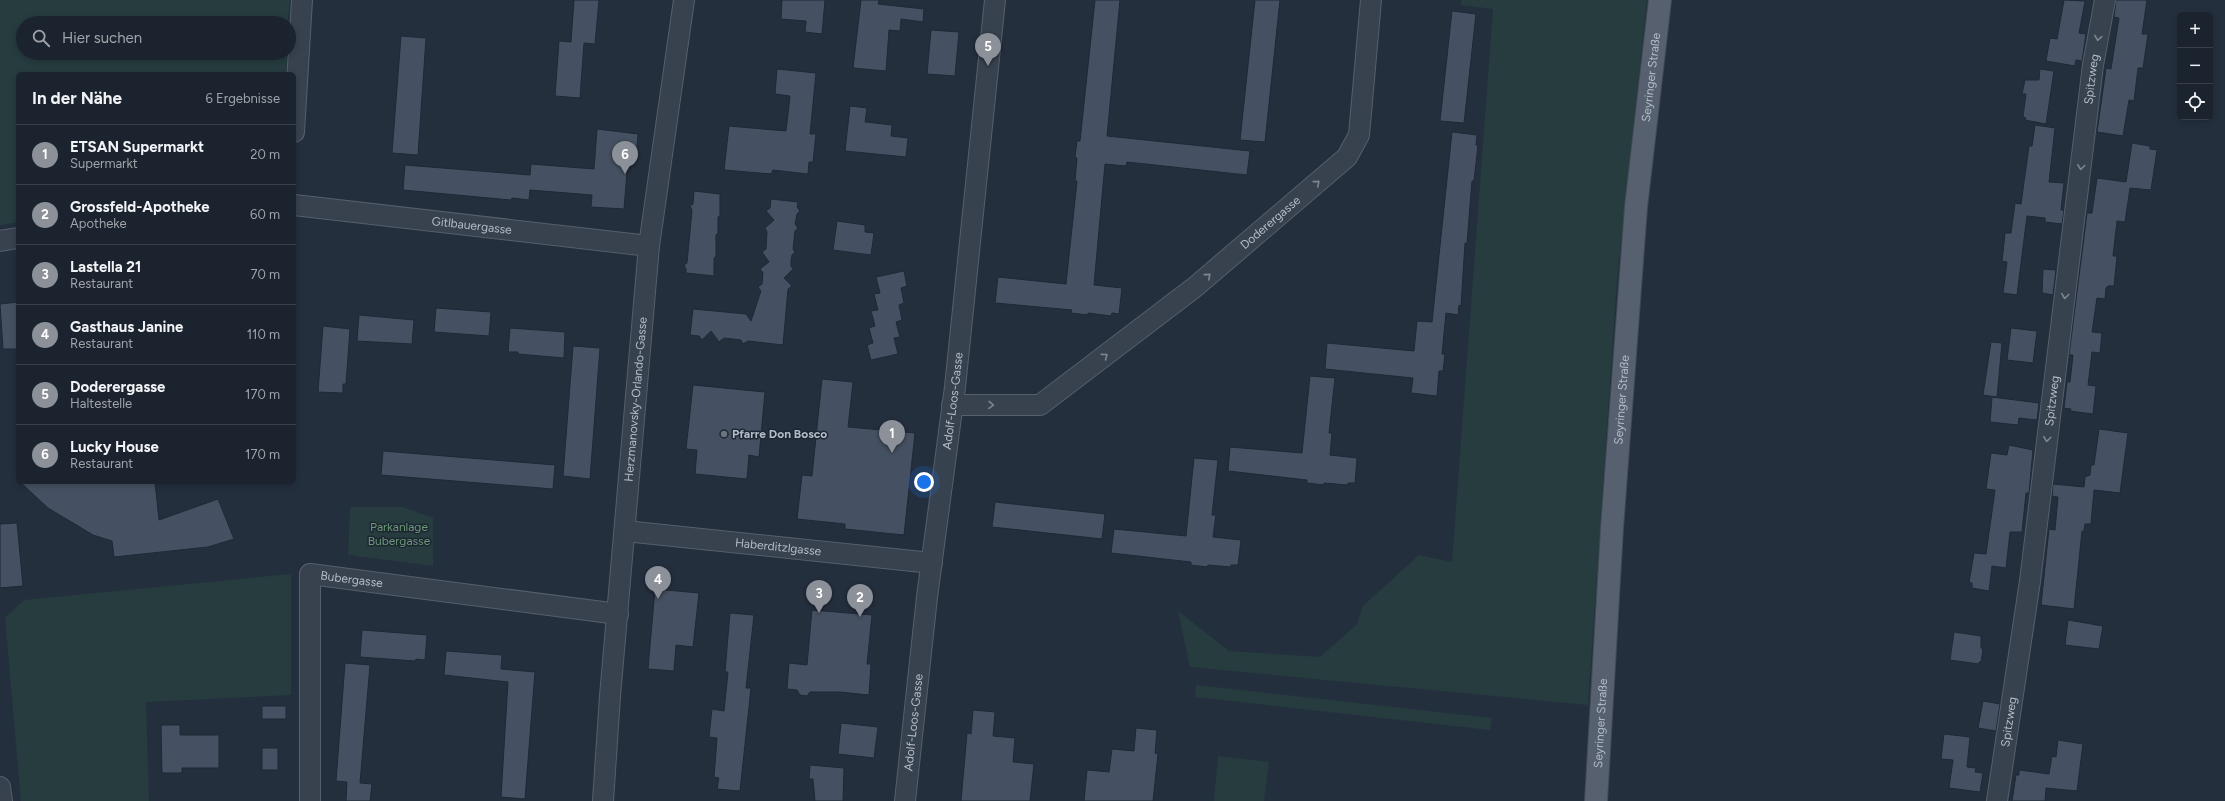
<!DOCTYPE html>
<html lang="de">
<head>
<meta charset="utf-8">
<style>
  :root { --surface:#1b232e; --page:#282f3a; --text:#f1f3f6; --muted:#a0a4aa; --line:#39404a; --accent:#8c9099 }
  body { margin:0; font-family:Figtree,sans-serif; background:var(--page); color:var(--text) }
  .controls { position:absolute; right:12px; top:12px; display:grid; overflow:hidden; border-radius:6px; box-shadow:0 2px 6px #0003 }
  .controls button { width:36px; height:36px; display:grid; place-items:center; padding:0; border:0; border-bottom:1px solid var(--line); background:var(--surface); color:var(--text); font:20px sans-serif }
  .you { position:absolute; left:924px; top:482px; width:14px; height:14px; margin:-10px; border:3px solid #fff; border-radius:50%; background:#1a73e8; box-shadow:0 0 0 6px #1a73e833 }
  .badge { display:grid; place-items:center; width:26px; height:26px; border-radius:50%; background:var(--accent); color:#fff; font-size:13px; font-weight:700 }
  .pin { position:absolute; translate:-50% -33px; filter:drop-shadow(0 1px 2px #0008) }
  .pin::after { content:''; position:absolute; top:21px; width:14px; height:12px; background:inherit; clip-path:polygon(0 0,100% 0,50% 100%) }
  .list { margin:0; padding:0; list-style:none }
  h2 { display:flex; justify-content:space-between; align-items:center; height:52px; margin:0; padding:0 16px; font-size:17px }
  h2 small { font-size:13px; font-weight:400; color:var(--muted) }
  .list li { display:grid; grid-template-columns:26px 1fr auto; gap:12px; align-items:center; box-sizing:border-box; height:60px; padding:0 16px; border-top:1px solid var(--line) }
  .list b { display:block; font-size:15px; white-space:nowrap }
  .list p { margin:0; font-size:13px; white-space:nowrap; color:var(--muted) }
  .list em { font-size:13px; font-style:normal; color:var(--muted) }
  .icon { flex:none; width:22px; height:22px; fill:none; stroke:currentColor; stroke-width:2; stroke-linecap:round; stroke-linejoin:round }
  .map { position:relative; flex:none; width:2225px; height:801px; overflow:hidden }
  .search { position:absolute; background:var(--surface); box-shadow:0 2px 6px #0003; left:16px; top:16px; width:280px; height:44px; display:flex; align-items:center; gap:10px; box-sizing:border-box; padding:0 14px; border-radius:22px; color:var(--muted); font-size:15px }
  .panel { position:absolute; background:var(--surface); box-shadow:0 2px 6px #0003; left:16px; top:72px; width:280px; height:412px; border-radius:6px }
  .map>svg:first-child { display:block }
  .green { fill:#263c3f }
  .building { fill:#455162; stroke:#1f2835 }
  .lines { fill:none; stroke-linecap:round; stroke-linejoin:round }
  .minor-casing { stroke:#565f6c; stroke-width:22 }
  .major-casing { stroke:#414a57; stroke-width:24 }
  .minor { stroke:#38414e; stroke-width:20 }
  .major { stroke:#56606e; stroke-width:22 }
  .oneway { stroke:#7c8592 }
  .worship-dot { fill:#6b7280; stroke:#1d2633; stroke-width:1.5 }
  .labels { text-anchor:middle; stroke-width:3; stroke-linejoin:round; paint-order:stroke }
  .street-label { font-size:12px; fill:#b4bcc9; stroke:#1d2633 }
  .poi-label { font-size:12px; font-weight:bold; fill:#b4bcc9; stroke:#1d2633; text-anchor:start }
  .park-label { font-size:12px; fill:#6b9a76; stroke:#1d2633 }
</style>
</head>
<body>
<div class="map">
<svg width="2225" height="801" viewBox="0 0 2225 801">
  <rect width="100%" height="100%" fill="#242f3e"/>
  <!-- green -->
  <g class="green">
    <polygon points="0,0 290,0 288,23 23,23 23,53 287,53 286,74 18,74 18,222 0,225"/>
    <polygon points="1461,0 1647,0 1617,280 1588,705 1190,667 1178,611 1229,651 1320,657 1357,624 1363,606 1419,555 1452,562 1493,9 1461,5"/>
    <polygon points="350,507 403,507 433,518 433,566 348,555"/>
    <polygon points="291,574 291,695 146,702 149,801 21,801 5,618 24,600"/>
    <polygon points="1196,685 1492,718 1490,730 1195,697"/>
    <polygon points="1218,756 1269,762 1264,801 1214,801"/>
  </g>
  <!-- building -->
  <g class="building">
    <polygon points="574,0 599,0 595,44 584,43 580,98 555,96 559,41 571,42"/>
    <polygon points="782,0 825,0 822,34 805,32 806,21 781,19"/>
    <polygon points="861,0 879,0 878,4 924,9 923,22 901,19 900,31 889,30 886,71 853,68"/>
    <polygon points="1095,0 1120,0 1107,136 1250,151 1247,175 1127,162 1126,166 1105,164 1094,285 1122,288 1119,314 1112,313 1111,316 1088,313 1088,315 1071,313 1072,310 995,303 998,277 1066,284 1077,181 1075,181 1077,158 1075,157 1077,141 1080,141"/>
    <polygon points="1255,0 1280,0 1265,142 1240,140"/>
    <polygon points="2064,0 2085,1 2079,33 2086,34 2082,61 2076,60 2075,66 2046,61 2050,38 2057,39"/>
    <polygon points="2116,0 2147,0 2142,34 2148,34 2143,68 2138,68 2134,101 2129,100 2123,136 2097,132 2106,68 2111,69 2119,18 2114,17"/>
    <polygon points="1452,11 1476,14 1464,123 1440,121"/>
    <polygon points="931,30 959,32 955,76 927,74"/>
    <polygon points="401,36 426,38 418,155 392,153"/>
    <polygon points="777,69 816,73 810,134 816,134 813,162 809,162 808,174 773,170 771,174 724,170 729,126 786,131 790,96 775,94"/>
    <polygon points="2040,69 2054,71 2046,124 2025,120 2026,118 2023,117 2026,94 2022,94 2025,80 2039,80"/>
    <polygon points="850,106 867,108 865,122 892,125 891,136 908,138 906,157 845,151"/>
    <polygon points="2035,125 2055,128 2049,182 2064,183 2061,210 2064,210 2062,224 2045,222 2045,218 2027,216 2017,295 2003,293 2007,262 2002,261 2005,233 2011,233 2015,203 2021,204 2029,146 2032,146"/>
    <polygon points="597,129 638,134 636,159 628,159 624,209 591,207 592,195 530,190 529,200 512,198 511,200 403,190 405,165 530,175 531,164 594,169"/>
    <polygon points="1452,132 1477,135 1476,145 1478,145 1474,181 1472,181 1467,243 1465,243 1461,306 1459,305 1458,315 1446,313 1442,354 1445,354 1443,371 1439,371 1437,396 1411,393 1413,378 1325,369 1327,343 1414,351 1417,321 1432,322"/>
    <polygon points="2132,143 2150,146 2150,149 2157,150 2151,190 2130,188 2125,222 2117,221 2113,256 2117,256 2114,286 2108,286 2106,288 2105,299 2097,298 2092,332 2102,333 2100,353 2092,352 2088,385 2096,386 2093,414 2070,411 2071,409 2064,408 2067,382 2070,382 2073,355 2069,355 2087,213 2092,213 2097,178 2126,182"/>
    <polygon points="694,191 720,194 720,216 718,217 718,233 716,235 716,256 714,258 714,276 686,273 686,269 684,265 687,263 692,210 690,206 693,204"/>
    <polygon points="771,199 798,202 797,207 800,211 797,214 795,224 798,228 795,231 793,249 795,252 792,255 791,260 791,266 793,269 784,278 792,286 788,289 783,345 748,341 743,344 741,340 724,338 719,342 711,331 702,340 699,336 690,335 693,309 746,314 751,321 761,291 758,287 762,284 763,273 760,269 769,262 762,252 766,249 767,232 765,228 774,220 766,211 770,208"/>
    <polygon points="837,221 865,225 865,232 874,233 871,255 833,250"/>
    <polygon points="2043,269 2056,270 2053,295 2042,293"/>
    <polygon points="904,271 907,286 901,288 904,303 899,305 902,320 896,322 900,337 894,338 898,354 871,360 867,345 873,343 869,328 875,326 871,311 878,310 874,294 880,293 876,277"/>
    <polygon points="18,302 18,349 3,349 0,304"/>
    <polygon points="436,308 491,312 489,336 434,332"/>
    <polygon points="359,315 414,320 412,344 357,341"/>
    <polygon points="323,326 350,329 346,384 343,384 343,393 318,392"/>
    <polygon points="510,328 565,332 564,358 518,354 518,352 508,352"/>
    <polygon points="2011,328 2037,331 2033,363 2007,360"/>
    <polygon points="1991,342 2002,343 1997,397 1983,395"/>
    <polygon points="573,346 600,348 590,479 563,476"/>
    <polygon points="1310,376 1335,378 1329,433 1332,433 1330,455 1357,458 1355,483 1348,483 1348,485 1324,483 1324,485 1307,483 1307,480 1228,471 1230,447 1302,453"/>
    <polygon points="822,379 853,382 848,427 915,433 904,535 845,529 845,524 797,519 802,475 812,476"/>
    <polygon points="693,385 765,392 759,457 749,455 747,479 695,474 697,450 686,449"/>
    <polygon points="1992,397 2039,403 2037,420 2019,418 2018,425 1990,422"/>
    <polygon points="2099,429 2128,433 2120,493 2094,490 2091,524 2085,524 2084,531 2082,531 2074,609 2041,605 2049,529 2055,530 2058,497 2052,496 2053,484 2084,487 2085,477 2090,475 2091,465 2094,465"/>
    <polygon points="2009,445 2033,450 2029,493 2026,493 2022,532 2010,532 2006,568 1992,566 1989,591 1972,588 1972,583 1969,582 1974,553 1986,554 1995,490 1986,489 1991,453 2007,455"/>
    <polygon points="383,451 555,465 553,489 381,475"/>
    <polygon points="1194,458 1218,460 1212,515 1216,515 1213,537 1241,540 1238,565 1231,565 1231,567 1208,565 1207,567 1191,565 1191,562 1111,553 1114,529 1186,536"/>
    <polygon points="20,482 155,482 159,520 218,499 234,539 208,547 114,557 112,541 93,535 48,508"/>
    <polygon points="995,502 1105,514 1102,539 992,527"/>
    <polygon points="17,523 23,586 0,588 0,524"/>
    <polygon points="655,589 699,593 693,647 676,645 674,671 648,669"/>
    <polygon points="812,610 872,615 867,664 871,664 869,695 840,692 810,692 807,696 800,695 797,690 787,689 789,663 807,665"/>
    <polygon points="730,613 754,615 746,688 751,688 740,791 717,789 719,778 714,777 717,738 709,737 712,709 724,711 728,672 725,672"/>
    <polygon points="2068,620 2103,626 2099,649 2065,645"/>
    <polygon points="362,630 427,635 425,660 416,659 415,661 360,657"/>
    <polygon points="1954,632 1981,636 1981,647 1983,650 1981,662 1979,662 1979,664 1950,660"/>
    <polygon points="446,651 502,655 501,669 535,672 525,799 501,797 508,682 444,675"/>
    <polygon points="345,663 370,665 360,783 372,784 370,801 346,801 347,782 336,781"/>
    <polygon points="1983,701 2000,704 1996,731 1978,728"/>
    <rect x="262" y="706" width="24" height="13"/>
    <polygon points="973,710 995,712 993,736 1015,738 1013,762 1034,764 1030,801 961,801 967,733 971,734"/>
    <polygon points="841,723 878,727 874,758 838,754"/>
    <polygon points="161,725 180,725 180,735 219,735 219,768 182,768 182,773 162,773"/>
    <polygon points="1136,728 1157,730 1155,753 1158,754 1153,801 1084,801 1087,770 1109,772 1112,749 1134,751"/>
    <polygon points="1944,734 1970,737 1967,767 1976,768 1975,772 1983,773 1980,792 1949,788 1953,760 1941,759"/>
    <polygon points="2058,740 2083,744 2077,791 2046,788 2045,801 2012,801 2016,775 2019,775 2019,770 2049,774 2052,756 2056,757"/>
    <rect x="262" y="748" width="16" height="22"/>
    <polygon points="810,765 844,768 843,801 815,801 813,779 809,779"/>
  </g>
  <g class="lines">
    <defs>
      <g id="minor">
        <polyline points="294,132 302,0"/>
        <path id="s1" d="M294,205L649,246"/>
        <polyline points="0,241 18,238"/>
        <path id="s2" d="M952,405H1040L1195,287L1347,157L1359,135L1371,0"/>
        <path id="s3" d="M625,531L932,563"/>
        <polyline points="0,787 2,801"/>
        <path id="s4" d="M310,801V574L618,614"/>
        <path id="s5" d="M603,801L610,696L649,246L684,0"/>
        <path id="s6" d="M905,801L927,597L955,387L995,0"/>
        <path id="s7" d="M1997,801L2030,581L2093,65L2105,0"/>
      </g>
      <g id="major">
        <path id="s8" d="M1596,801L1612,528L1636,207L1660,0"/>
      </g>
    </defs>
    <!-- minor casing -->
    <use href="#minor" class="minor-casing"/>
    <!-- major casing -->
    <use href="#major" class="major-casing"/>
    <!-- minor -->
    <use href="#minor" class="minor"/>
    <!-- major -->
    <use href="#major" class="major"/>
  </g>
  <!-- one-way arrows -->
  <defs><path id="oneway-chevron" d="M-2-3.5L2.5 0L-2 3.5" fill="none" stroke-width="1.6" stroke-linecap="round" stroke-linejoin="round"/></defs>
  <g class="oneway">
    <use href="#oneway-chevron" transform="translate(2098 38) rotate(100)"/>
    <use href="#oneway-chevron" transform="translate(2081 167) rotate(97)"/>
    <use href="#oneway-chevron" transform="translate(1317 183) rotate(-41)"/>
    <use href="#oneway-chevron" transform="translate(1208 276) rotate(-41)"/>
    <use href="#oneway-chevron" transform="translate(2065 296) rotate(97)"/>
    <use href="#oneway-chevron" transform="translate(1105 356) rotate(-37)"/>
    <use href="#oneway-chevron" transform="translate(991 405) rotate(1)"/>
    <use href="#oneway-chevron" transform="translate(2047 439) rotate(97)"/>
  </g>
  <!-- markers -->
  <circle class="worship-dot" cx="724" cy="434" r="4"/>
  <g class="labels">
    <!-- street labels -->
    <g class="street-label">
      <text dy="4" stroke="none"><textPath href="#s8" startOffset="726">Seyringer Straße</textPath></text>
      <text dy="4" stroke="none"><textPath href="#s7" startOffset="728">Spitzweg</textPath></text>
      <text dy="4" stroke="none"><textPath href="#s2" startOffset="382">Doderergasse</textPath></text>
      <text dy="4" stroke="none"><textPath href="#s1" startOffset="179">Gitlbauergasse</textPath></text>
      <text dy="4" stroke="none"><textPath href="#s5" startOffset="403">Herzmanovsky-Orlando-Gasse</textPath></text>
      <text dy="4" stroke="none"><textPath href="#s8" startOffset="402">Seyringer Straße</textPath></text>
      <text dy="4" stroke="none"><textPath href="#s6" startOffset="403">Adolf-Loos-Gasse</textPath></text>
      <text dy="4" stroke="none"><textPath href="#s7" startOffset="404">Spitzweg</textPath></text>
      <text dy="4" stroke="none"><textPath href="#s3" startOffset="154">Haberditzlgasse</textPath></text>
      <text dy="4" stroke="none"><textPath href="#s4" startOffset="269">Bubergasse</textPath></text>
      <text dy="4" stroke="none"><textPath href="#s6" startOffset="79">Adolf-Loos-Gasse</textPath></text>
      <text dy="4" stroke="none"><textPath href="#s7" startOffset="80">Spitzweg</textPath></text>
      <text dy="4" stroke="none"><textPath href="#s8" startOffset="78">Seyringer Straße</textPath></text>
    </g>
    <!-- poi labels -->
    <g class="poi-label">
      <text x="732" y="438">Pfarre Don Bosco</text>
    </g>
    <!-- park labels -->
    <g class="park-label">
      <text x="399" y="531">Parkanlage<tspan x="399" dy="14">Bubergasse</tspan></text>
    </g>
  </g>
</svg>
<div class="controls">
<button>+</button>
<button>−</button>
<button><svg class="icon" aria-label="locate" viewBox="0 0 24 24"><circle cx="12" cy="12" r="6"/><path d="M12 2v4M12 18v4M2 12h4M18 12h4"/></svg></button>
</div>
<div class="you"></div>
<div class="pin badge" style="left:892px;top:453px">1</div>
<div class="pin badge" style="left:860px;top:617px">2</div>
<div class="pin badge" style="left:819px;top:613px">3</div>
<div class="pin badge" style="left:658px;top:599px">4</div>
<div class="pin badge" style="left:988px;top:66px">5</div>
<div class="pin badge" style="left:625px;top:174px">6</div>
<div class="search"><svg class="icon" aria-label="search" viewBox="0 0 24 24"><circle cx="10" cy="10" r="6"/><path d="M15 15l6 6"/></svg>Hier suchen</div>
<section class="panel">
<h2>In der Nähe<small>6 Ergebnisse</small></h2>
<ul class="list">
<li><span class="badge">1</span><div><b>ETSAN Supermarkt</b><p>Supermarkt</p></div><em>20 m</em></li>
<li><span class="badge">2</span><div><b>Grossfeld-Apotheke</b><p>Apotheke</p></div><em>60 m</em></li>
<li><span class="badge">3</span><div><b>Lastella 21</b><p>Restaurant</p></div><em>70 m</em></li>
<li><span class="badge">4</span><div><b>Gasthaus Janine</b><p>Restaurant</p></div><em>110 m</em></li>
<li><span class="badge">5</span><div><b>Doderergasse</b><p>Haltestelle</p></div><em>170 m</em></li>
<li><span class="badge">6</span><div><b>Lucky House</b><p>Restaurant</p></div><em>170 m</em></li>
</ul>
</section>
</div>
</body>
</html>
